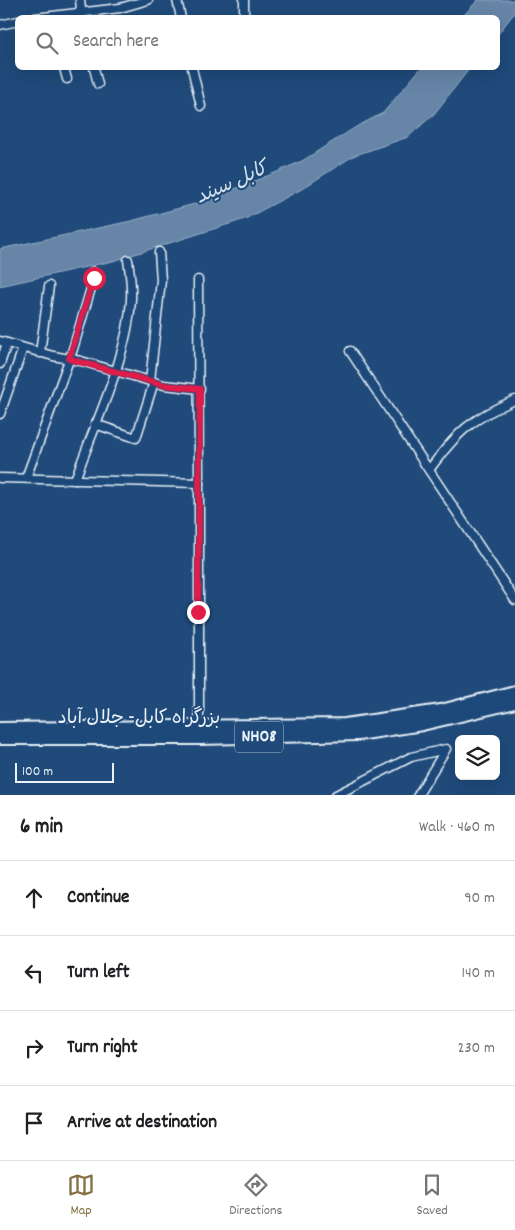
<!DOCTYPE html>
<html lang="en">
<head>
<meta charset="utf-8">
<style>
	:root { --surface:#fff; --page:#f2f2f2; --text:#202124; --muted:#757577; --line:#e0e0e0; --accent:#847042 }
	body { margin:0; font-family:Dekko,"Playpen Sans Arabic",sans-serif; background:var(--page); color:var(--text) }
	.controls { position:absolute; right:15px; bottom:15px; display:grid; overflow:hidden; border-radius:8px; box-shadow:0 5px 20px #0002 }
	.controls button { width:45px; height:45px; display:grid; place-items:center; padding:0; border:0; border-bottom:1px solid var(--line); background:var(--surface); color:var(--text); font:25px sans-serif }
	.scale { position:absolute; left:15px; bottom:12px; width:99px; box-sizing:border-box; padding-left:5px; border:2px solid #e8f1f8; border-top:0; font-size:14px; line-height:18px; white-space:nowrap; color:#e8f1f8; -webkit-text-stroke:4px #1f4a7a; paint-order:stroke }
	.stop { position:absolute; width:15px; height:15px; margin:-11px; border:4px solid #e11d48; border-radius:50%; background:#fff }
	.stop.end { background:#e11d48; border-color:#fff; box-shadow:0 1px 5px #0008 }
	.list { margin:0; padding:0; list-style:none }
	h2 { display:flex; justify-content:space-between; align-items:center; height:65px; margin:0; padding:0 20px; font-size:21px }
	h2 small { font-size:16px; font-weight:400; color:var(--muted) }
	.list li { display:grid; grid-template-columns:32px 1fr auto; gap:15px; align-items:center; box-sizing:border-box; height:75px; padding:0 20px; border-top:1px solid var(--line) }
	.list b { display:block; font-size:19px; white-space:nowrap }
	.list em { font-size:16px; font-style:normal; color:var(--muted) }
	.icon { flex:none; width:28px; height:28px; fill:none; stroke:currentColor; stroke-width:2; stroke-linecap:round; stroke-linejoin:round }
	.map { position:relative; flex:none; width:515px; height:795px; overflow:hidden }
	.search { position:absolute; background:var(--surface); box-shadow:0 5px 20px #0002; left:15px; right:15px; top:15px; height:55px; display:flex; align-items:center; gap:12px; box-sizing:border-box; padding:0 18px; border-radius:8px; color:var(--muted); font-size:19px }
	.sheet { height:365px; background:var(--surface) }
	nav { display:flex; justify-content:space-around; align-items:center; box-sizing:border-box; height:70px; border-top:1px solid var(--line); background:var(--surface); font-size:14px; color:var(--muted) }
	nav a { display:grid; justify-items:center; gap:2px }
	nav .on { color:var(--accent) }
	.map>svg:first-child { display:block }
</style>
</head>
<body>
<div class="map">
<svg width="515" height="795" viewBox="0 0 515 795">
	<rect width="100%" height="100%" fill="#1f4a7a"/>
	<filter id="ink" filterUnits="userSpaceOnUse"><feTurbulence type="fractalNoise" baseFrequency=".02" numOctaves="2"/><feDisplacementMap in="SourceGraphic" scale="10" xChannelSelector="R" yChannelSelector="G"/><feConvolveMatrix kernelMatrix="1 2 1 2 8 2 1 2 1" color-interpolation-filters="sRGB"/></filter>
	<g filter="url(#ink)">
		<g fill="#6685a7" stroke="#9ab0c7">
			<path d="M 478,0 L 515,0 L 515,12 L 498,34 L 498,18 L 462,17 Z"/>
			<path d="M 421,68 L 470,68 L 434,114 L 408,137 L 353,156 L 300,190 L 245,219 L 113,261 L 0,286 L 0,249 L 131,221 L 202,202 L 277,172 L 302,161 L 356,127 L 383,113 Z"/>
		</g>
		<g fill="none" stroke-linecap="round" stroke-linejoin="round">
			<g stroke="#e8f1f8" stroke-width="11">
				<g id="minor">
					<path d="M 80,0 L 82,18"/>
					<path d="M 177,0 L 181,18"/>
					<path d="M 244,0 L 244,18"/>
					<path d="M 35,18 L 120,8 L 148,0"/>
					<path d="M 0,25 L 18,21"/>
					<path d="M 64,68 L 67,79"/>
					<path d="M 94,68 L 98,84"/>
					<path d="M 192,68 L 201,106"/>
					<path d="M 0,341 L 53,356 L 81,361 L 164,385 L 200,389"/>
					<path d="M 350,351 L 515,600"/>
					<path d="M 40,353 L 49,286"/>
					<path d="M 0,364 L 7,343"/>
					<path d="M 150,381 L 161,280 L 159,252"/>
					<path d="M 0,414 L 23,348"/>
					<path d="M 95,424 L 136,438 L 154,382"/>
					<path d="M 429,470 C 457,432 472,418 515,400"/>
					<path d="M 0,478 L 199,483 L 198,280"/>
					<path d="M 26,478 L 73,349 L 94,278 L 93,272"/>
					<path d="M 75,480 C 94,425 128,357 131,299 C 132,286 130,273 128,260"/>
					<path d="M 199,483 L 199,727"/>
					<path d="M 336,795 L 411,757 L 446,749 L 418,795"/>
				</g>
			</g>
			<g stroke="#e8f1f8" stroke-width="16">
				<g id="trunk">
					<path d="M 0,729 L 345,725 L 441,711 L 515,692"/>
					<path d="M 0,738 L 200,738 L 358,734 L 422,724 L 515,702"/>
				</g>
			</g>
			<use href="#minor" stroke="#1f4a7a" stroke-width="8"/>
			<use href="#trunk" stroke="#1f4a7a" stroke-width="12"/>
		</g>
	</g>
	<g fill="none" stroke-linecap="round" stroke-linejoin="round" filter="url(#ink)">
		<path stroke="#e11d48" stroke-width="6" d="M 94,278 L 69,359 L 164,385 L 200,389 L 198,612"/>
	</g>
	<g text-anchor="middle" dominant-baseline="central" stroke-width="4" stroke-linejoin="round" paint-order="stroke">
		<rect fill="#1f4a7a" stroke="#acbfd2" stroke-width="1" x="235" y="721.5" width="48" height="31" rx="4"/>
		<g font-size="18" font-weight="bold" fill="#e8f1f8">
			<text x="259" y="737">NH08</text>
		</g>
		<g font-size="19" fill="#e8f1f8" stroke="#1f4a7a">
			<text x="139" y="719">بزرگراه کابل- جلال آباد</text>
		</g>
		<g font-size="20" font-style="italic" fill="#d4e1ec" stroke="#1f4a7a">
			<text transform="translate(232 184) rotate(-24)">کابل سيند</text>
		</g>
	</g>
</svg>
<div class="controls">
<button><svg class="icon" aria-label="layers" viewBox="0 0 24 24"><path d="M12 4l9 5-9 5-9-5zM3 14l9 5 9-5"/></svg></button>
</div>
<div class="scale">100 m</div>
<div class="stop" style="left:94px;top:278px"></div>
<div class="stop end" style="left:198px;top:612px"></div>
<div class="search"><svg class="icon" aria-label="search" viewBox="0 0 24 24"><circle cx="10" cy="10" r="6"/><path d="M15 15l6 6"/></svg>Search here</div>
</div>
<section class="sheet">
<h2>6 min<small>Walk · 460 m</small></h2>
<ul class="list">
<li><svg class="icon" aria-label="ahead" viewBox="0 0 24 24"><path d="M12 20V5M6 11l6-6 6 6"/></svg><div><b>Continue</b></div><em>90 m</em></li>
<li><svg class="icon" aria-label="left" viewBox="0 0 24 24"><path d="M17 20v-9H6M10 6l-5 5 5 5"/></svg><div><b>Turn left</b></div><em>140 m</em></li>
<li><svg class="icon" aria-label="right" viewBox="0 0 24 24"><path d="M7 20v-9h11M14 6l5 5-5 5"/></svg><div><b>Turn right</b></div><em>230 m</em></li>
<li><svg class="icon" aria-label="arrive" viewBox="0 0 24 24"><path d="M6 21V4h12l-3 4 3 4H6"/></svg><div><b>Arrive at destination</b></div></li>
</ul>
</section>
<nav>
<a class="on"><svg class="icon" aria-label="map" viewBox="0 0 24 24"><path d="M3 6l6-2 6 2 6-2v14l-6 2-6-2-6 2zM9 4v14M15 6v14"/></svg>Map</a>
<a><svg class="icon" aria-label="directions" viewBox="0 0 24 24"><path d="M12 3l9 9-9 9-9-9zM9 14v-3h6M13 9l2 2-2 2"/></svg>Directions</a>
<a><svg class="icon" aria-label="saved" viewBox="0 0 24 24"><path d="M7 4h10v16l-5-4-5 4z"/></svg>Saved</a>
</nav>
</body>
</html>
